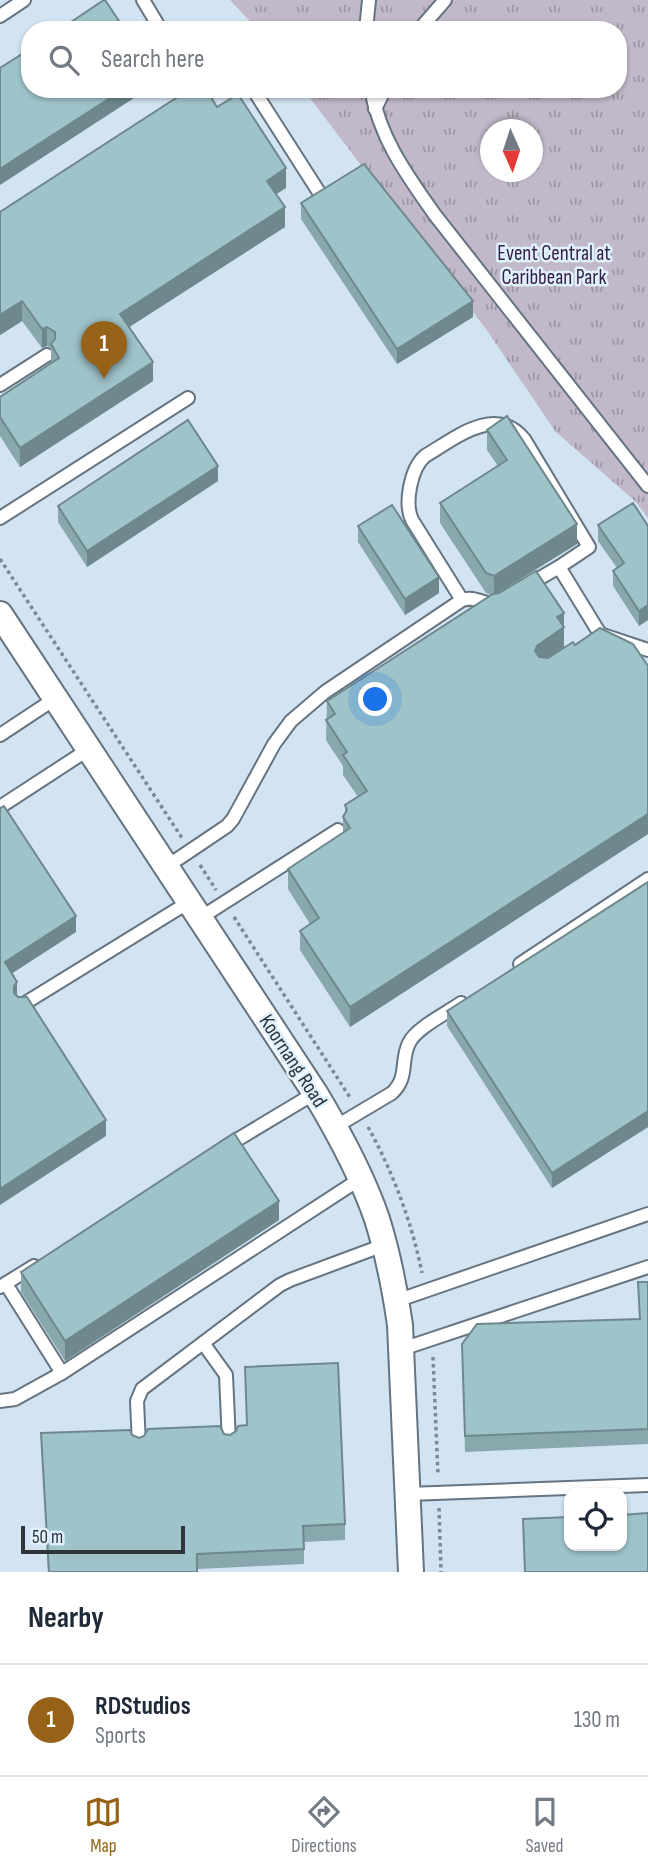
<!DOCTYPE html>
<html lang="en">
<head>
<meta charset="utf-8">
<style>
	:root { --surface:#fff; --page:#f6f6f7; --text:#1f2937; --muted:#747a83; --line:#e0e1e3; --accent:#966217 }
	body { margin:0; font-family:"Sofia Sans Condensed",sans-serif; background:var(--page); color:var(--text) }
	.controls { position:absolute; right:21px; bottom:21px; display:grid; overflow:hidden; border-radius:14px; box-shadow:0 2px 5px #0004 }
	.controls button { width:63px; height:63px; display:grid; place-items:center; padding:0; border:0; border-bottom:2px solid var(--line); background:var(--surface); color:var(--text); font:35px sans-serif }
	.compass { position:absolute; left:480px; top:119px; width:63px; height:63px; border-radius:50%; background:var(--surface); box-shadow:0 2px 5px #0004; rotate:177deg }
	.scale { position:absolute; left:21px; bottom:18px; width:164px; box-sizing:border-box; padding-left:7px; border:4px solid #2e3439; border-top:0; font-size:19px; line-height:24px; white-space:nowrap; color:#2e3439; -webkit-text-stroke:5px #dff1fe; paint-order:stroke }
	.you { position:absolute; left:376px; top:700px; width:24px; height:24px; margin:-18px; border:5px solid #fff; border-radius:50%; background:#1a73e8; box-shadow:0 0 0 10px #1a73e833 }
	.badge { display:grid; place-items:center; width:46px; height:46px; border-radius:50%; background:var(--accent); color:#fff; font-size:23px; font-weight:700 }
	.pin { position:absolute; translate:-50% -58px; filter:drop-shadow(0 2px 4px #0008) }
	.pin::after { content:''; position:absolute; top:37px; width:24px; height:21px; background:inherit; clip-path:polygon(0 0,100% 0,50% 100%) }
	.list { margin:0; padding:0; list-style:none }
	h2 { display:flex; justify-content:space-between; align-items:center; height:91px; margin:0; padding:0 28px; font-size:30px }
	h2 small { font-size:23px; font-weight:400; color:var(--muted) }
	.list li { display:grid; grid-template-columns:46px 1fr auto; gap:21px; align-items:center; box-sizing:border-box; height:112px; padding:0 28px; border-top:2px solid var(--line) }
	.list b { display:block; font-size:26px; white-space:nowrap }
	.list p { margin:0; font-size:23px; white-space:nowrap; color:var(--muted) }
	.list em { font-size:23px; font-style:normal; color:var(--muted) }
	.icon { flex:none; width:38px; height:38px; fill:none; stroke:currentColor; stroke-width:2; stroke-linecap:round; stroke-linejoin:round }
	.map { position:relative; flex:none; width:648px; height:1572px; overflow:hidden }
	.search { position:absolute; background:var(--surface); box-shadow:0 2px 5px #0004; left:21px; right:21px; top:21px; height:77px; display:flex; align-items:center; gap:18px; box-sizing:border-box; padding:0 24px; border-radius:28px; color:var(--muted); font-size:26px }
	.sheet { height:203px; background:var(--surface) }
	nav { display:flex; justify-content:space-around; align-items:center; box-sizing:border-box; height:98px; border-top:2px solid var(--line); background:var(--surface); font-size:19px; color:var(--muted) }
	nav a { display:grid; justify-items:center; gap:4px }
	nav .on { color:var(--accent) }
	.map>svg:first-child { display:block }
</style>
</head>
<body>
<div class="map">
<svg width="648" height="1572" viewBox="0 0 648 1572">
	<defs>
		<pattern id="park-tufts" width="24" height="20" patternUnits="userSpaceOnUse" patternTransform="scale(1.75)"><rect width="24" height="20" fill="#c1b8c9"/><path d="M3 7l-1-3M5 7V3M7 7l1-3M15 17l-1-3M17 17v-4M19 17l1-3" fill="none" stroke="#9d96a4"/></pattern>
	</defs>
	<rect width="100%" height="100%" fill="#d2e3f1"/>
	<path fill="url(#park-tufts)" fill-rule="evenodd" d="M 230,0 L 648,0 L 648,518 L 636,502 L 555,431 L 486,329 L 303,89 L 618,89 L 618,30 L 258,30 ZM 490,130 L 532,130 L 532,172 L 490,172 Z"/>
	<g fill="none" stroke-linecap="round" stroke-linejoin="round">
		<g stroke="#657480" stroke-width="16">
			<g id="service">
				<path d="M 143,0 L 161,30"/>
				<path d="M 0,16 L 24,0"/>
				<path d="M 366,30 L 369,0"/>
				<path d="M 419,30 L 445,0"/>
				<path d="M 253,89 L 322,197"/>
				<path d="M 371,89 C 380,139 407,175 435,215 L 648,486"/>
				<path d="M 375,109 L 385,89"/>
				<path d="M 0,385 L 47,355"/>
				<path d="M 0,518 L 188,398"/>
				<path d="M 528,585 L 559,567 L 600,634 L 648,650"/>
				<path d="M 462,600 L 412,520 C 404,503 411,468 425,456 C 454,439 495,404 524,439 L 589,547 L 559,567"/>
				<path d="M 0,735 L 56,698"/>
				<path d="M 0,807 L 89,749"/>
				<path d="M 166,867 L 227,826 L 233,819 L 274,744 L 291,721 L 325,692 L 462,600 C 475,595 485,606 498,604"/>
				<path d="M 200,918 L 338,830"/>
				<path d="M 520,964 L 648,879"/>
				<path d="M 22,1005 L 189,902"/>
				<path d="M 335,1127 L 392,1093 C 409,1077 400,1061 409,1043 C 416,1028 447,1013 461,1003"/>
				<path d="M 225,1147 L 315,1093"/>
				<path d="M 6,1284 L 62,1373 L 360,1179"/>
				<path d="M 0,1287 L 34,1266"/>
				<path d="M 396,1301 L 648,1214"/>
				<path d="M 203,1343 L 226,1375 L 229,1442"/>
				<path d="M 402,1349 L 648,1267"/>
				<path d="M 0,1401 L 15,1399 L 62,1373"/>
				<path d="M 139,1445 L 137,1401 L 142,1389 L 280,1285 L 290,1280 L 384,1245"/>
				<path d="M 408,1494 L 648,1485"/>
			</g>
		</g>
		<g stroke="#657480" stroke-width="28">
			<path id="minor" d="M 0,614 L 315,1093 C 339,1133 362,1175 377,1219 C 388,1254 395,1290 400,1325 L 411,1572"/>
		</g>
		<g stroke="#7d8992" stroke-width="3.5" stroke-dasharray="3.5 3.5" stroke-linecap="butt">
			<path d="M 0,559 L 182,838"/>
			<path d="M 200,865 L 216,890"/>
			<path d="M 234,917 L 351,1099"/>
			<path d="M 368,1127 C 393,1172 412,1223 422,1273"/>
			<path d="M 433,1357 L 438,1475"/>
			<path d="M 439,1508 L 441,1572"/>
		</g>
		<use href="#service" stroke="#fff" stroke-width="12"/>
		<use href="#minor" stroke="#fff" stroke-width="24"/>
	</g>
	<g fill="#88a8ad">
		<path d="M 217,107 L 286,188 L 276,194 L 285,227 L 129,327 L 153,381 L 20,467 L 0,436 L 0,397 L 51,363 L 51,349 L 47,346 L 42,348 L 22,321 L 0,335 L 0,212 Z"/>
		<path d="M 301,203 L 473,317 L 397,364 L 301,219 Z"/>
		<path d="M 487,430 L 577,544 L 498,593 L 564,613 L 564,647 L 548,658 L 575,645 L 648,666 L 648,834 L 350,1027 L 300,950 L 300,931 L 310,924 L 288,889 L 288,869 L 343,833 L 343,817 L 345,813 L 345,805 L 358,797 L 343,775 L 343,766 L 326,740 L 327,701 L 491,595 L 486,593 L 440,523 L 440,503 L 498,466 L 487,450 Z"/>
		<path d="M 218,481 L 87,567 L 58,522 L 58,506 Z"/>
		<path d="M 598,525 L 648,526 L 639,626 L 613,586 L 613,571 L 617,568 L 598,541 Z"/>
		<path d="M 358,526 L 439,593 L 405,615 L 358,542 Z"/>
		<path d="M 648,882 L 648,1127 L 552,1188 L 447,1026 L 447,1011 Z"/>
		<path d="M 279,1220 L 65,1361 L 21,1292 L 21,1272 Z"/>
		<path d="M 648,1282 L 648,1444 L 465,1452 L 462,1344 L 639,1319 Z"/>
		<path d="M 245,1367 L 345,1524 L 345,1540 L 304,1542 L 304,1564 L 197,1569 L 48,1572 L 41,1433 L 132,1435 L 139,1438 L 224,1434 L 230,1435 L 247,1425 Z"/>
	</g>
	<g fill="#6f888d">
		<path d="M 124,89 L 148,89 L 0,185 L 0,169 Z"/>
		<path d="M 286,168 L 286,188 L 267,200 L 267,181 Z"/>
		<path d="M 285,207 L 285,227 L 120,333 L 120,314 Z"/>
		<path d="M 22,301 L 22,321 L 0,335 L 0,315 Z"/>
		<path d="M 473,301 L 473,317 L 397,364 L 397,349 Z"/>
		<path d="M 47,327 L 47,346 L 42,348 L 42,329 Z"/>
		<path d="M 153,362 L 153,381 L 20,467 L 20,448 Z"/>
		<path d="M 218,466 L 218,481 L 87,567 L 87,551 Z"/>
		<path d="M 577,524 L 577,544 L 494,595 L 494,576 Z"/>
		<path d="M 439,577 L 439,593 L 405,615 L 405,599 Z"/>
		<path d="M 648,605 L 648,620 L 639,626 L 639,611 Z"/>
		<path d="M 564,613 L 564,647 L 537,665 L 535,651 L 537,646 L 557,617 Z"/>
		<path d="M 648,814 L 648,834 L 350,1027 L 350,1007 Z"/>
		<path d="M 76,916 L 76,932 L 5,978 L 5,962 Z"/>
		<path d="M 17,982 L 17,998 L 14,1001 L 14,986 Z"/>
		<path d="M 648,1111 L 648,1127 L 552,1188 L 552,1173 Z"/>
		<path d="M 106,1120 L 106,1136 L 0,1205 L 0,1189 Z"/>
		<path d="M 279,1201 L 279,1220 L 65,1361 L 65,1341 Z"/>
	</g>
	<g fill="#9ec3c9" stroke="#6f888d" stroke-width="2">
		<path d="M 104,0 L 105,0 L 125,30 L 59,30 Z"/>
		<path d="M 30,49 L 30,89 L 124,89 L 0,169 L 0,68 Z"/>
		<path d="M 190,89 L 206,89 L 217,107 L 238,94 L 286,168 L 267,181 L 285,207 L 120,314 L 153,362 L 20,448 L 0,417 L 0,397 L 59,358 L 51,344 L 55,339 L 55,332 L 47,327 L 42,329 L 22,301 L 0,315 L 0,212 Z"/>
		<path d="M 364,164 L 473,301 L 397,349 L 301,203 Z"/>
		<path d="M 507,416 L 577,524 L 494,576 L 486,573 L 440,503 L 507,460 L 487,430 Z"/>
		<path d="M 188,420 L 218,466 L 87,551 L 58,506 Z"/>
		<path d="M 633,503 L 648,526 L 648,605 L 639,611 L 613,571 L 624,563 L 598,525 Z"/>
		<path d="M 392,505 L 439,577 L 405,599 L 358,526 Z"/>
		<path d="M 536,571 L 564,613 L 557,617 L 564,627 L 537,646 L 535,651 L 539,657 L 548,658 L 573,642 L 575,645 L 600,628 L 633,644 L 648,666 L 648,814 L 350,1007 L 300,931 L 319,918 L 288,869 L 350,828 L 343,817 L 347,810 L 345,805 L 367,791 L 343,755 L 347,752 L 326,720 L 335,714 L 327,701 L 493,594 L 499,593 Z"/>
		<path d="M 4,806 L 76,916 L 5,962 L 17,982 L 14,986 L 14,993 L 18,997 L 27,997 L 106,1120 L 0,1189 L 0,808 Z"/>
		<path d="M 648,882 L 648,1111 L 552,1173 L 447,1011 Z"/>
		<path d="M 234,1133 L 279,1201 L 65,1341 L 21,1272 Z"/>
		<path d="M 638,1282 L 648,1282 L 648,1429 L 465,1436 L 462,1344 L 477,1324 L 640,1319 Z"/>
		<path d="M 338,1363 L 345,1524 L 303,1526 L 304,1549 L 197,1554 L 197,1572 L 49,1572 L 41,1433 L 130,1430 L 132,1435 L 139,1438 L 144,1436 L 148,1429 L 220,1426 L 224,1434 L 230,1435 L 236,1431 L 238,1426 L 247,1425 L 245,1367 Z"/>
		<path d="M 648,1513 L 648,1572 L 525,1572 L 523,1519 L 569,1517 L 569,1546 L 622,1546 L 622,1515 Z"/>
	</g>
	<g text-anchor="middle" dominant-baseline="central" stroke-width="5" stroke-linejoin="round" paint-order="stroke">
		<g font-size="21" fill="#341e43" stroke="#dff1fe">
			<text x="554" y="253">Event Central at<tspan x="554" dy="24">Caribbean Park</tspan></text>
		</g>
		<g font-size="21" fill="#2e3439" stroke="#dff1fe">
			<text transform="translate(293 1061) rotate(57)">Koornang Road</text>
		</g>
	</g>
</svg>
<div class="controls">
<button><svg class="icon" aria-label="locate" viewBox="0 0 24 24"><circle cx="12" cy="12" r="6"/><path d="M12 2v4M12 18v4M2 12h4M18 12h4"/></svg></button>
</div>
<svg class="compass" viewBox="-18 -18 36 36"><path d="M0-13l5 13h-10z" fill="#e53935"/><path d="M0 13l5-13h-10z" fill="#747a83"/></svg>
<div class="scale">50 m</div>
<div class="you"></div>
<div class="pin badge" style="left:104px;top:379px">1</div>
<div class="search"><svg class="icon" aria-label="search" viewBox="0 0 24 24"><circle cx="10" cy="10" r="6"/><path d="M15 15l6 6"/></svg>Search here</div>
</div>
<section class="sheet">
<h2>Nearby<small></small></h2>
<ul class="list">
<li><span class="badge">1</span><div><b>RDStudios</b><p>Sports</p></div><em>130 m</em></li>
</ul>
</section>
<nav>
<a class="on"><svg class="icon" aria-label="map" viewBox="0 0 24 24"><path d="M3 6l6-2 6 2 6-2v14l-6 2-6-2-6 2zM9 4v14M15 6v14"/></svg>Map</a>
<a><svg class="icon" aria-label="directions" viewBox="0 0 24 24"><path d="M12 3l9 9-9 9-9-9zM9 14v-3h6M13 9l2 2-2 2"/></svg>Directions</a>
<a><svg class="icon" aria-label="saved" viewBox="0 0 24 24"><path d="M7 4h10v16l-5-4-5 4z"/></svg>Saved</a>
</nav>
</body>
</html>
